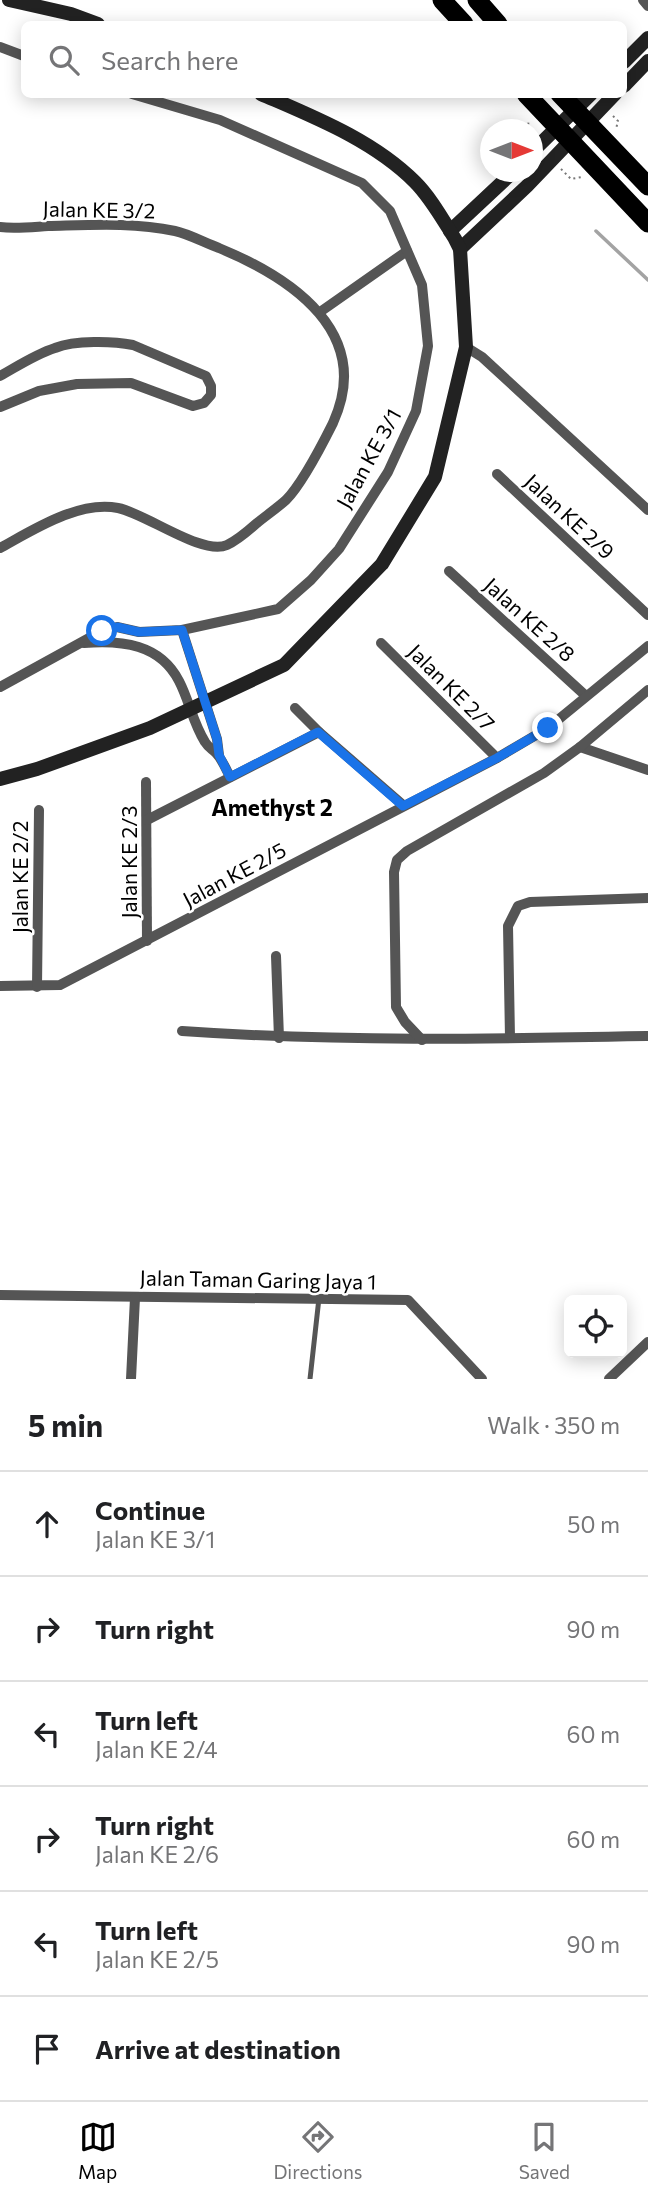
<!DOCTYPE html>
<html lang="en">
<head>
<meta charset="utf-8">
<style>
	:root { --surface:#fff; --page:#f6f6f6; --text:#202124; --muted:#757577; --line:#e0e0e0; --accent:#000 }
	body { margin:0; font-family:Commissioner,sans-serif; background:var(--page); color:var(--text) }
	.controls { position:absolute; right:21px; bottom:21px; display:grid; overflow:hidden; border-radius:10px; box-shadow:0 4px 18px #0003 }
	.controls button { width:63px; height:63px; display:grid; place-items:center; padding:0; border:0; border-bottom:2px solid var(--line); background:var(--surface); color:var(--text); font:35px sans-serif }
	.compass { position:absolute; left:480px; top:119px; width:63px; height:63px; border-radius:50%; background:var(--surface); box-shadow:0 4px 18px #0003; rotate:90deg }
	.stop { position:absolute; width:21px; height:21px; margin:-16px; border:5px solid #1a73e8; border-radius:50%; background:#fff }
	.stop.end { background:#1a73e8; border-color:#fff; box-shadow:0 2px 7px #0008 }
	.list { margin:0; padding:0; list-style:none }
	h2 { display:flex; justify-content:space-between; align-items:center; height:91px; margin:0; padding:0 28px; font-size:30px }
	h2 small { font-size:23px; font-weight:400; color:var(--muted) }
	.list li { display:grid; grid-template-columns:46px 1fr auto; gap:21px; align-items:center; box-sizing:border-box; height:105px; padding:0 28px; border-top:2px solid var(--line) }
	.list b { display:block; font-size:26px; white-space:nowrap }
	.list p { margin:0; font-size:23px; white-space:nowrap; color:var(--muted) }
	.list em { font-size:23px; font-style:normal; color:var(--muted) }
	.icon { flex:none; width:38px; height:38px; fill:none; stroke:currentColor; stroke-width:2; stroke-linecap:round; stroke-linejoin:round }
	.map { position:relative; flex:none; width:648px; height:1379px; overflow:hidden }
	.search { position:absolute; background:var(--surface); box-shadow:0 4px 18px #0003; left:21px; right:21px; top:21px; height:77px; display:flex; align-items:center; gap:18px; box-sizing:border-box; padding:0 24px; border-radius:10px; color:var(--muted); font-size:26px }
	.sheet { height:721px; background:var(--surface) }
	nav { display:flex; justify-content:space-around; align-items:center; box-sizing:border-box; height:98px; border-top:2px solid var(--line); background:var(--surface); font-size:19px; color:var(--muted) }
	nav a { display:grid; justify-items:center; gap:4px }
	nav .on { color:var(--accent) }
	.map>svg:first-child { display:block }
</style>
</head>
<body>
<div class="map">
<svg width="648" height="1379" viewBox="0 0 648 1379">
	<rect width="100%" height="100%" fill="#fff"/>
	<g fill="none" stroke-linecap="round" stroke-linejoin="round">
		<path stroke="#a3a3a3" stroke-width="3.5" d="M 596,231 L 648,280"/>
		<g stroke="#777" stroke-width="2" stroke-dasharray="2 3.5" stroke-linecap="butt">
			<path d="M 613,116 L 618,121 L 616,129"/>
			<path d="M 527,130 L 529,120"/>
			<path d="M 561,169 L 571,179 L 582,177"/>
		</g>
		<path stroke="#555" stroke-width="5" d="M 310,1379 L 319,1298"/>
		<g stroke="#555" stroke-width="10">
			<path d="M 643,0 L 648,6"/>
			<path d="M 0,47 L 24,56"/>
			<path d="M 0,227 C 15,229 32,227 48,226 C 90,225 133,222 175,231 C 189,234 205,243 219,248 C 292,278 374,333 333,423 C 323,443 301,485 286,500 C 277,508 267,515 257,523 C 248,531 238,540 227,545 C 202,556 145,513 118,508 C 79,500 33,530 0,548"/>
			<path d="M 320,312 L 407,251"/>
			<path d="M 466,347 L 482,357 L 648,510"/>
			<path d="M 0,376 C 18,366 36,354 55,348 C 75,340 113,341 133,345 L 206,376 L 211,386 L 211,395 L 204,403 L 193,406 L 131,383 L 77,384 L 39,391 L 0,407"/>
			<path d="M 497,474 L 648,615"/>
			<path d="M 449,571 L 586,696"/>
			<path d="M 182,630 L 217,739 L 219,755"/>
			<path d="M 84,643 C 122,640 160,644 179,681 C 189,700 193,723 205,742 C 208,747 212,749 216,753 C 222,759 226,769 230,777"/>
			<path d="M 381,643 L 497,758"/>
			<path d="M 0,687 L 102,631 L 117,627 L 139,632 L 182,630 L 278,609 L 311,580 L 339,549 L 388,472 L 416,411 L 428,346 L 422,285 L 390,211 L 362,183 L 220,120 L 132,94"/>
			<path d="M 295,708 L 319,732 L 403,805"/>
			<path d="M 580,747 L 648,770"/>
			<path d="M 146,782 L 147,941"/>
			<path d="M 147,820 L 319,732"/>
			<path d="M 276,956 L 279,1038"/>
			<path d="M 0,986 L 60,985 L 497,758 L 548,728 L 648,646"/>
			<path d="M 37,987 L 39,810"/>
			<path d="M 182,1031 C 338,1042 492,1039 648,1036"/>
			<path d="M 510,1038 L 508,926 L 518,906 L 530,902 L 648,898"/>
			<path d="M 422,1040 L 405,1022 L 396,1007 L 394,872 L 397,860 L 407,851 L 544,773 L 580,747 L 648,690"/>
			<path d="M 0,1295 L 408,1300 L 482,1379"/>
			<path d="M 131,1379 L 135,1298"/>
			<path d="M 609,1379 L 648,1342"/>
		</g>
		<g stroke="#222" stroke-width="14">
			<path d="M 9,0 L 71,14 L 98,24"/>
			<path d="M 624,62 L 648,38"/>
			<path d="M 624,86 L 648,61"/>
			<path d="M 532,152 L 591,94"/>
			<path d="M 450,231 L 513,172"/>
			<path d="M 460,249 L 527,186 L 615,94"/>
			<path d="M 0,779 L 37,769 L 150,728 L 284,665 L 382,564 L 435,477 L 466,347 L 460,249 L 455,239 C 443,220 431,198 415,182 C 373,140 314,117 261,94"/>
		</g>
		<g stroke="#000" stroke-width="19">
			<path d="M 442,0 L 464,24"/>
			<path d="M 477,0 L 498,24"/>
			<path d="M 526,94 L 648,223"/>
			<path d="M 560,94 L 648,186"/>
		</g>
	</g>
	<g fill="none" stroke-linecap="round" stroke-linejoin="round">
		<path stroke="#1a73e8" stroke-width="9" d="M 102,631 L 117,627 L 139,632 L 182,630 L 217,739 L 219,755 L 230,777 L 318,732 L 403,806 L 497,758 L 548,728"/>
	</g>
	<g text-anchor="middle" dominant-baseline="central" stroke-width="5" stroke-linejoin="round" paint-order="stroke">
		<g font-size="21" fill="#000" stroke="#fff">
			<text transform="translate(99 209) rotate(1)">Jalan KE 3/2</text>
			<text transform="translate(368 458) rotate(-61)">Jalan KE 3/1</text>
			<text transform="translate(570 516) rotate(43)">Jalan KE 2/9</text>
			<text transform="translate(530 619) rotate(42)">Jalan KE 2/8</text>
			<text transform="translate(452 687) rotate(45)">Jalan KE 2/7</text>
			<text transform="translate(128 862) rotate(-90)">Jalan KE 2/3</text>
			<text transform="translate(234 874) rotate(-28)">Jalan KE 2/5</text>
			<text transform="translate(19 877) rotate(-90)">Jalan KE 2/2</text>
			<text transform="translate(258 1279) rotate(1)">Jalan Taman Garing Jaya 1</text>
		</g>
		<g font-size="23" font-weight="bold" fill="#000" stroke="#fff">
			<text x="272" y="807">Amethyst 2</text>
		</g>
	</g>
</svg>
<div class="controls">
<button><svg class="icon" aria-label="locate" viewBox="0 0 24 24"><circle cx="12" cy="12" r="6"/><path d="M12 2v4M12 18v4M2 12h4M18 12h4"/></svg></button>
</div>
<svg class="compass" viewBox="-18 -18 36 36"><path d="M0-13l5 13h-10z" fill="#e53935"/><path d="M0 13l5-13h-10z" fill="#757577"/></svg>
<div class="stop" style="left:102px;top:631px"></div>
<div class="stop end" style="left:548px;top:728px"></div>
<div class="search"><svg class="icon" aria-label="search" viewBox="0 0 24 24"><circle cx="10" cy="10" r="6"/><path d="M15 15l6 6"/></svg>Search here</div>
</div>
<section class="sheet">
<h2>5 min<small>Walk · 350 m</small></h2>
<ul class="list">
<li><svg class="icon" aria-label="ahead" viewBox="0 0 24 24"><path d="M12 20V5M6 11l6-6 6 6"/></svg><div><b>Continue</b><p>Jalan KE 3/1</p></div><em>50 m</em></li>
<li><svg class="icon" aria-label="right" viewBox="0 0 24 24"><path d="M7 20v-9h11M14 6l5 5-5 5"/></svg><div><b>Turn right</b></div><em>90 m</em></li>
<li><svg class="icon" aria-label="left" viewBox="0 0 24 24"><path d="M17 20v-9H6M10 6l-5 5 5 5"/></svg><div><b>Turn left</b><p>Jalan KE 2/4</p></div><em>60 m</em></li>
<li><svg class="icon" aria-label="right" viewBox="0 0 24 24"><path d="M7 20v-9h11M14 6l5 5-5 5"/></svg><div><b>Turn right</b><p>Jalan KE 2/6</p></div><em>60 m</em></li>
<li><svg class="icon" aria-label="left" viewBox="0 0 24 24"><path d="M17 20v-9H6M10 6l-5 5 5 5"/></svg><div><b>Turn left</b><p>Jalan KE 2/5</p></div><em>90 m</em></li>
<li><svg class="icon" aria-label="arrive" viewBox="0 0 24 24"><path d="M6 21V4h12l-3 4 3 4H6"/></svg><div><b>Arrive at destination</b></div></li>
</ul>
</section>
<nav>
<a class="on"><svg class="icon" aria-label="map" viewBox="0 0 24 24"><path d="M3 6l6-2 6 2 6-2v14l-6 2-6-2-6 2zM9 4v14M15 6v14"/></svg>Map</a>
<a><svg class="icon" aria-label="directions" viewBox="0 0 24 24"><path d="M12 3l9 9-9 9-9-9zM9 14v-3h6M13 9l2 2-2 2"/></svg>Directions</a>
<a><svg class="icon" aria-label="saved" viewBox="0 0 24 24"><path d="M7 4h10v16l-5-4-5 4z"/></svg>Saved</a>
</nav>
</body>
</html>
